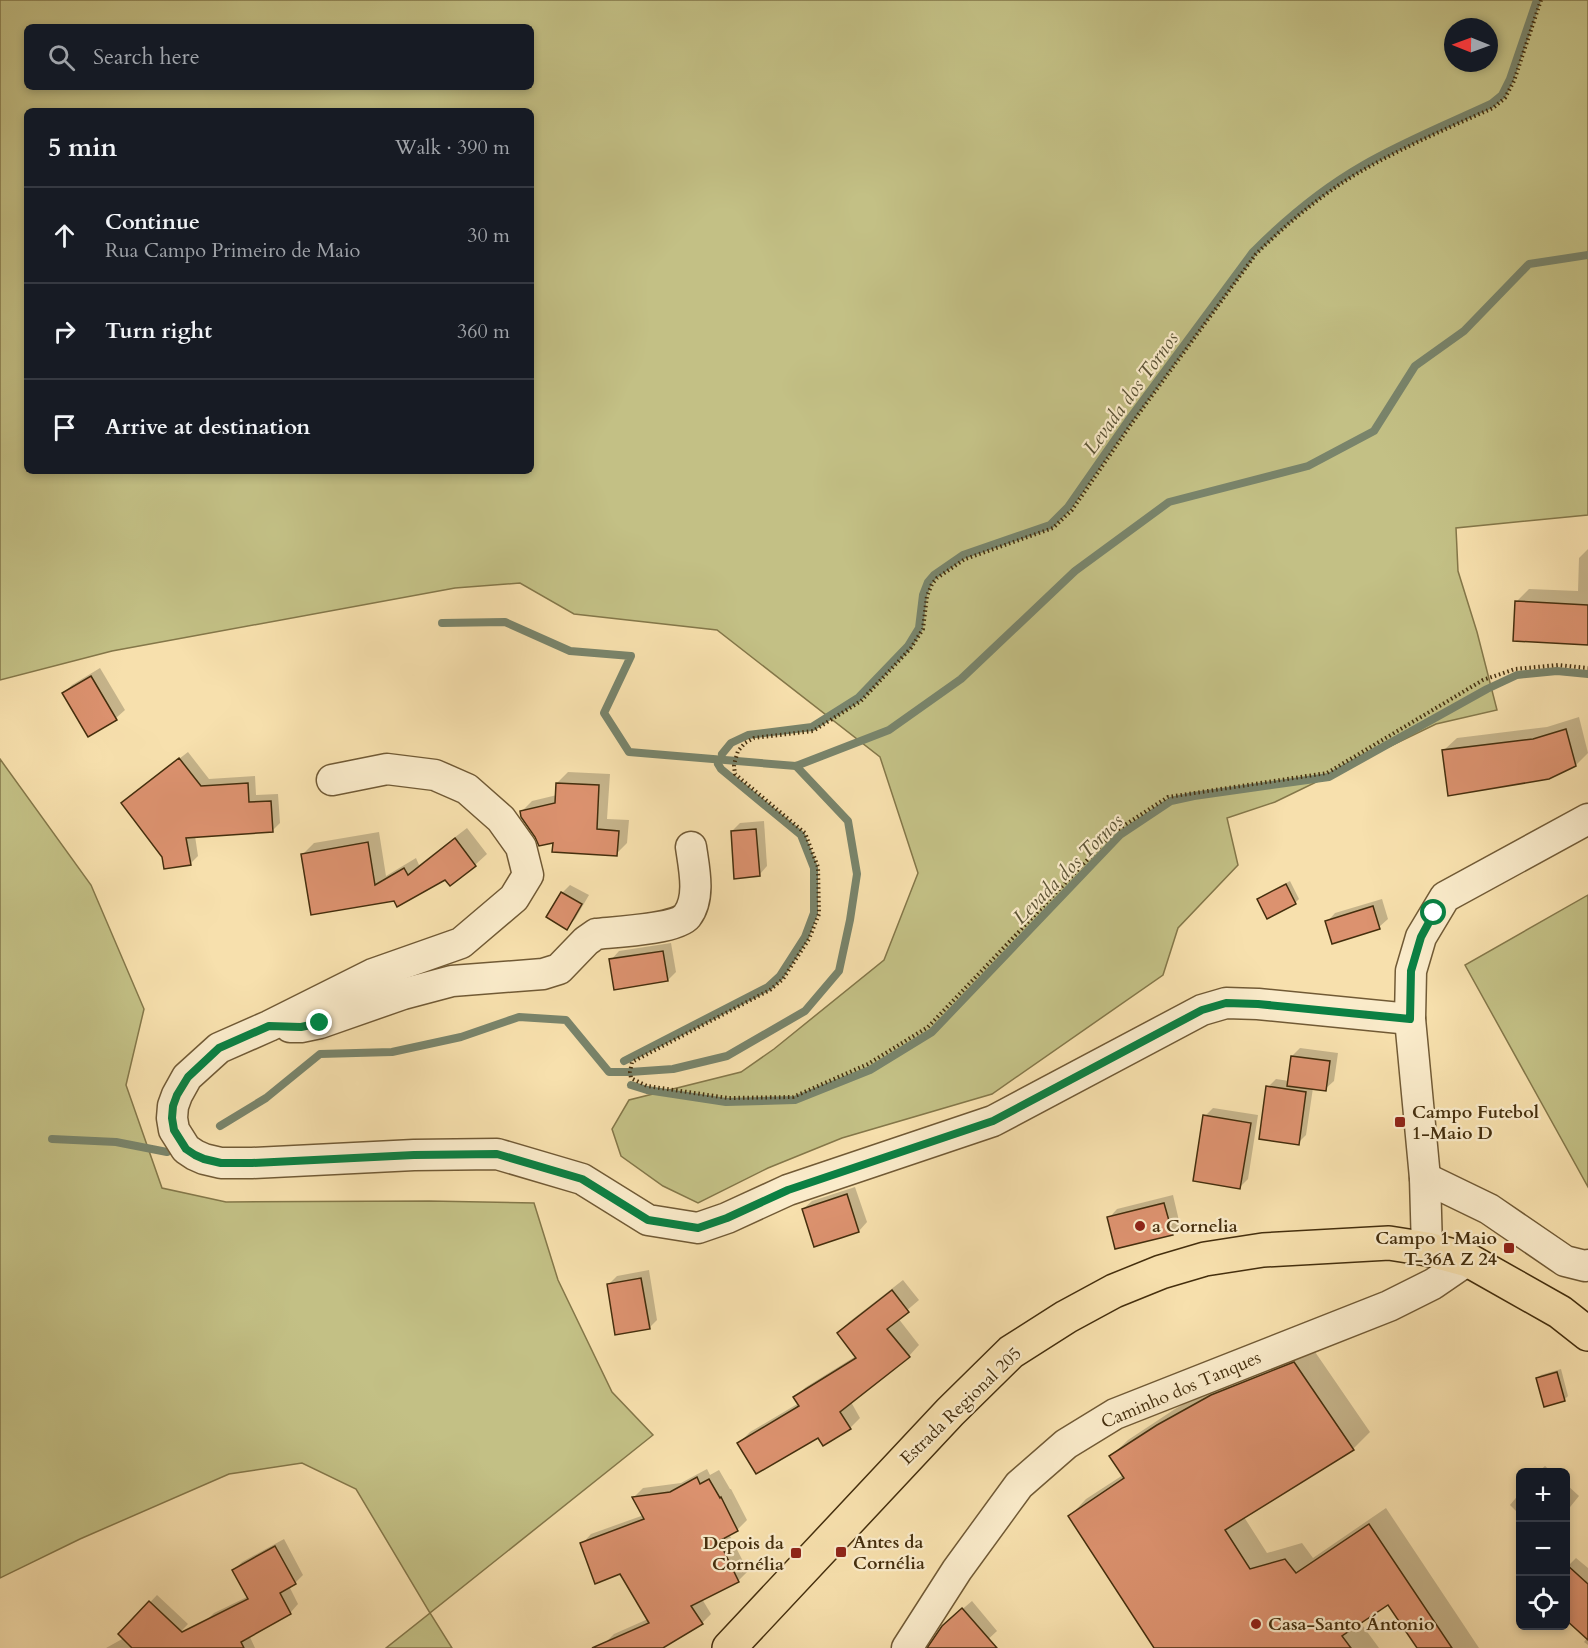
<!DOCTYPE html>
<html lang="en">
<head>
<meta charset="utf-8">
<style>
	:root { --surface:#171b24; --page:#20242c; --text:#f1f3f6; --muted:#9ea1a6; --line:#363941 }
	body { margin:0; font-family:Cardo,serif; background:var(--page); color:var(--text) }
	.controls { position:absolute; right:18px; bottom:18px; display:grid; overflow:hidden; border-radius:9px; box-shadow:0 3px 9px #0003 }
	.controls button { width:54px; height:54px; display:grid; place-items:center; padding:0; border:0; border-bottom:2px solid var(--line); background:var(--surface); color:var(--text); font:30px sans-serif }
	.compass { position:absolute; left:1444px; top:18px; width:54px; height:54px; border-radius:50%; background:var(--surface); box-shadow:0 3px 9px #0003; rotate:271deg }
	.stop { position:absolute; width:18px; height:18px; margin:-14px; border:4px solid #0b8043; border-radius:50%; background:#fff }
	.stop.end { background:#0b8043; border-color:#fff; box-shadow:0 2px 6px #0008 }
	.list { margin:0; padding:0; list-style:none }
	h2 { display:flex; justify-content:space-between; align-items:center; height:78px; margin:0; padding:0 24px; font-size:26px }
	h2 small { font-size:20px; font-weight:400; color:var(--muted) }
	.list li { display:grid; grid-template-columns:39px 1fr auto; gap:18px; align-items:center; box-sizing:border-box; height:96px; padding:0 24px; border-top:2px solid var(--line) }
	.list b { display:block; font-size:22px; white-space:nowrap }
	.list p { margin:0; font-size:20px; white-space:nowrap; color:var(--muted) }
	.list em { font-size:20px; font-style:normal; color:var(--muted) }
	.icon { flex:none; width:33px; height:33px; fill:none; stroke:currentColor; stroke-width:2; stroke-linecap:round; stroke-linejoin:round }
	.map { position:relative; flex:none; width:1588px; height:1648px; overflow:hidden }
	.search { position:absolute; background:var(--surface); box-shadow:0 3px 9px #0003; left:24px; top:24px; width:510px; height:66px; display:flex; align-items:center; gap:15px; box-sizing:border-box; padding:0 21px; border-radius:9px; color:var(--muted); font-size:22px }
	.panel { position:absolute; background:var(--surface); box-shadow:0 3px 9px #0003; left:24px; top:108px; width:510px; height:366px; border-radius:9px }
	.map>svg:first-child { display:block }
</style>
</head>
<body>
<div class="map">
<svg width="1588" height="1648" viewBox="0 0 1588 1648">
	<rect width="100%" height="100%" fill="#f7e0ad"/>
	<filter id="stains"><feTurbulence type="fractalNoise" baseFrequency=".00333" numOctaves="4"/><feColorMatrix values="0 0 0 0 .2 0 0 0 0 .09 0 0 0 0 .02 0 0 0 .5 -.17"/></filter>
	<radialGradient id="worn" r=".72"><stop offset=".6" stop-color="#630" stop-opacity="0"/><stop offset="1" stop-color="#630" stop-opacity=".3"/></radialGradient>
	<g fill="#c3c085" stroke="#847749" stroke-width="1.5" fill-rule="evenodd">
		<path d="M 0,0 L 1588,0 L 1588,515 L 1456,528 L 1458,571 L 1477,632 L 1497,710 L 1436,724 L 1275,802 L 1227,818 L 1238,865 L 1178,928 L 1163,975 L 992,1094 L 842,1138 L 768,1168 L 698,1203 L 663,1186 L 621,1156 L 612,1129 L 629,1100 L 741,1072 L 774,1049 L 884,960 L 918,873 L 880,757 L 717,630 L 574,614 L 520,583 L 455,588 L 112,651 L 0,680 ZM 27,27 L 531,27 L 531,87 L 27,87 ZM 1453,27 L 1489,27 L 1489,63 L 1453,63 ZM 27,111 L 531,111 L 531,471 L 27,471 Z"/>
		<path d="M 0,759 L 91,885 L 144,1009 L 126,1085 L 162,1188 L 226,1202 L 429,1201 L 534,1203 L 558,1280 L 612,1392 L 653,1435 L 430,1613 L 452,1648 L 386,1648 L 430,1613 L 356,1489 L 302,1463 L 229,1474 L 80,1539 L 0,1578 Z"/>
		<path d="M 1588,895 L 1588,1187 L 1465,965 Z"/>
	</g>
	<g fill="#0003">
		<path d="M 1588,549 L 1588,643 L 1516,602 L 1529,589 L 1578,591 L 1579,558 Z"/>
		<path d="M 100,668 L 125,710 L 116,718 L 88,735 L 63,694 L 72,685 Z"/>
		<path d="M 1579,717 L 1588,753 L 1576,765 L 1444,750 L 1457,738 L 1547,727 Z"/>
		<path d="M 188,752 L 209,779 L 255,776 L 256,795 L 278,794 L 280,823 L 272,831 L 195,836 L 198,856 L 190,864 L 163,856 L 131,796 Z"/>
		<path d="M 568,772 L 610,774 L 607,819 L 629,820 L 627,843 L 616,854 L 554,841 L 521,812 L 532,801 L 557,795 L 557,783 Z"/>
		<path d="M 764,821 L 767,866 L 759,875 L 732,831 L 740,823 Z"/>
		<path d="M 467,828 L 487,854 L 475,865 L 451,884 L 446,878 L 395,899 L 303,854 L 314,843 L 379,832 L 386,876 L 416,858 L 419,865 Z"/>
		<path d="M 1290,881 L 1299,899 L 1295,903 L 1259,899 L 1263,895 Z"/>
		<path d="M 570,885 L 589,895 L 575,919 L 566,928 L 562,893 Z"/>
		<path d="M 1382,899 L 1388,919 L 1379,927 L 1327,922 L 1335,913 Z"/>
		<path d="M 671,943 L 676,972 L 668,980 L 611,960 L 619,951 Z"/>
		<path d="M 1300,1048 L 1338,1053 L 1334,1081 L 1325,1089 L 1313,1088 L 1306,1135 L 1298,1143 L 1268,1087 L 1276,1079 L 1289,1081 L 1292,1056 Z"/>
		<path d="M 1213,1108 L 1258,1115 L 1248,1179 L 1240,1187 L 1205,1116 Z"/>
		<path d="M 855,1187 L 867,1222 L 859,1231 L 815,1245 L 803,1209 L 812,1201 Z"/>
		<path d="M 1173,1195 L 1180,1225 L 1172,1234 L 1109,1218 L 1117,1209 Z"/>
		<path d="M 649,1270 L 657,1320 L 649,1328 L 609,1284 L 617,1276 Z"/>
		<path d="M 903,1280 L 919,1300 L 898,1318 L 919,1345 L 909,1356 L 851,1402 L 860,1418 L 850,1428 L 819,1436 L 739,1443 L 750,1432 L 799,1403 L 795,1397 L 806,1387 L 856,1356 L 839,1333 L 849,1322 Z"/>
		<path d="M 1311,1346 L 1370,1432 L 1353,1449 L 1244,1517 L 1267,1553 L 1302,1543 L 1313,1558 L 1386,1508 L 1479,1648 L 1419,1648 L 1388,1603 L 1360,1622 L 1379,1648 L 1156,1648 L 1070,1516 L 1086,1499 L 1123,1475 L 1111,1456 L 1128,1440 L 1175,1409 L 1229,1379 Z"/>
		<path d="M 1561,1369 L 1568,1396 L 1564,1400 L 1537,1378 L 1541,1375 Z"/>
		<path d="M 1545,1466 L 1552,1472 L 1538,1472 Z"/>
		<path d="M 707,1469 L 710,1475 L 719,1470 L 730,1489 L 731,1489 L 747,1520 L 737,1530 L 729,1534 L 748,1571 L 739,1580 L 702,1599 L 711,1614 L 702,1623 L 660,1648 L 606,1648 L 604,1644 L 614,1634 L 648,1619 L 621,1572 L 582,1544 L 591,1534 L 644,1515 L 634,1497 L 643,1488 L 681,1483 Z"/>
		<path d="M 1566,1484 L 1579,1496 L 1566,1512 Z"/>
		<path d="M 1520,1493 L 1520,1515 L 1510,1505 Z"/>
		<path d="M 284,1539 L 303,1575 L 295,1583 L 289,1586 L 298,1604 L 291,1612 L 249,1635 L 255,1648 L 219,1648 L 206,1621 L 214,1613 L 249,1596 L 234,1570 L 242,1562 Z"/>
		<path d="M 1576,1558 L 1588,1568 L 1588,1645 L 1584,1642 L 1588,1637 L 1566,1618 L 1566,1568 Z"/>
		<path d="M 157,1595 L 188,1624 L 165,1648 L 106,1648 L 124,1638 L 120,1634 Z"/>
		<path d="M 972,1601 L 997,1631 L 983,1644 L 986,1648 L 933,1648 L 952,1618 Z"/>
	</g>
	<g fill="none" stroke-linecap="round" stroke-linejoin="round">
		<g stroke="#79846b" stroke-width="8">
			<path d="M 442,623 L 505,622 L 570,651 L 631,656 L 604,713 L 629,752 L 796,766 L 889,730 L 961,679 L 1075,571 L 1169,502 L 1308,466 L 1374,431 L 1415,366 L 1464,331 L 1529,264 L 1588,255"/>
			<path d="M 722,754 L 731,743 L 748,735 L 812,727 L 858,698 L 908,646 L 919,628 L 923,595 L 928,582 L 934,575 L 963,555 L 1050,525 L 1068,507 L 1128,421 L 1253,252 C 1286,219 1322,189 1362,166 C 1403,142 1448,124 1491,104 L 1502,95 L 1510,79 L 1537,0"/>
			<path d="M 624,1061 L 768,987 L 780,976 L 805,937 L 814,913 L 814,868 L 801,835 L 721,769 L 718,764"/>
			<path d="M 631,1085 L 647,1090 L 726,1102 L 795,1100 L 870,1070 L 932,1032 L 1120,835 L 1171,801 L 1194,796 L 1329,777 L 1487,689 L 1517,675 L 1557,671 L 1588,674"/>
			<path d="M 220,1126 L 266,1098 L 320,1054 L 392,1052 L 461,1037 L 519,1017 L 566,1020 L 609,1072 L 630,1072 L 673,1069 L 727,1056 L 805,1011 L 839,971 L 850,920 L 857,874 L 848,821 L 796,766"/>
			<path d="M 52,1139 L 116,1142 L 167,1152"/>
		</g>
	</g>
	<g fill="#dc926f" stroke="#442e0d" stroke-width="1.5">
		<path d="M 1515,601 L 1588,605 L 1588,645 L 1513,641 Z"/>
		<path d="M 91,676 L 117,720 L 88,737 L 62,693 Z"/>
		<path d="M 1566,729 L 1576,766 L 1549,779 L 1448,796 L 1442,750 L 1533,739 Z"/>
		<path d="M 179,758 L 201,786 L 248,783 L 249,802 L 271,801 L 273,832 L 186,838 L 191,865 L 164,869 L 162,857 L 121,803 Z"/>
		<path d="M 556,783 L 599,785 L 597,829 L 619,831 L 617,856 L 552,852 L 553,843 L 539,846 L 535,837 L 521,817 L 520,811 L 555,803 Z"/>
		<path d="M 756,829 L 760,876 L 734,879 L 731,831 Z"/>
		<path d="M 455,838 L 476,866 L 450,886 L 445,880 L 397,907 L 394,901 L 311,915 L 301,854 L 368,842 L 375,885 L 404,868 L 408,875 Z"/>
		<path d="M 1286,884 L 1296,904 L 1267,919 L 1257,899 Z"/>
		<path d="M 561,892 L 582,904 L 567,930 L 546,917 Z"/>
		<path d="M 1373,906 L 1380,929 L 1332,944 L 1325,921 Z"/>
		<path d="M 663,951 L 668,981 L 614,990 L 609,959 Z"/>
		<path d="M 1291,1056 L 1330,1061 L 1326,1091 L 1287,1086 Z"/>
		<path d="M 1266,1086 L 1306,1092 L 1299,1145 L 1259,1139 Z"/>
		<path d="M 1203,1115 L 1251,1123 L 1240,1189 L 1193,1181 Z"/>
		<path d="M 847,1194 L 859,1232 L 814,1247 L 802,1209 Z"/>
		<path d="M 1164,1203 L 1173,1235 L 1115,1249 L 1107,1217 Z"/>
		<path d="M 641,1278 L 650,1329 L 615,1335 L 607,1284 Z"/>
		<path d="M 892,1290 L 909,1312 L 887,1329 L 910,1357 L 840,1412 L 851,1429 L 823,1446 L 818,1438 L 756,1474 L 737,1443 L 799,1406 L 793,1397 L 856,1358 L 837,1333 Z"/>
		<path d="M 1294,1362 L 1354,1450 L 1225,1530 L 1250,1569 L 1285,1559 L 1296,1573 L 1369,1524 L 1452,1648 L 1417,1648 L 1388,1605 L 1342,1636 L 1351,1648 L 1154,1648 L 1068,1516 L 1124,1478 L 1109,1456 L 1157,1425 L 1211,1395 Z"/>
		<path d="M 1557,1372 L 1565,1401 L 1544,1407 L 1536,1378 Z"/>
		<path d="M 697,1477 L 700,1484 L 709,1479 L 720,1498 L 721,1497 L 738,1531 L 719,1541 L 739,1582 L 691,1606 L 703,1624 L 663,1648 L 592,1648 L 649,1623 L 620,1574 L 595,1584 L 580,1543 L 644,1519 L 632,1497 L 670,1492 Z"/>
		<path d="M 275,1546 L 296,1584 L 280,1593 L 291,1614 L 241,1642 L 244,1648 L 132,1648 L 118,1634 L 149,1601 L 182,1632 L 248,1599 L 232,1570 Z"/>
		<path d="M 1566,1564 L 1588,1584 L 1588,1640 L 1566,1620 Z"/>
		<path d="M 962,1608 L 997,1648 L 927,1648 L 942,1626 Z"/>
	</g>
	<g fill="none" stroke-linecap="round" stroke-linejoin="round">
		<g stroke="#715a35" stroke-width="33">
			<g id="minor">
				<path d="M 332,780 L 387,769 L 435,775 L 467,789 L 501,819 L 521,847 L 528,875 L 514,898 L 461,943 L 373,974 L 269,1026 L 219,1048 L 187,1077 L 177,1095 L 173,1106 L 172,1118 L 174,1130 L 186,1149 L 195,1155 L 204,1159 L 221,1163 L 252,1163 L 414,1155 L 497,1154 L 582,1179 L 648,1220 L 698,1228 L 727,1218 L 788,1190 L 993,1121 L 1202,1010 L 1226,1003 L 1258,1004 L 1410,1019"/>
				<path d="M 290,1027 L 301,1027 L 320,1023 L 403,994 L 452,981 L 543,974 L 559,969 L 586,941 L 596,934 C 614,932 677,929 687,916 C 701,898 694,868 691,847"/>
				<path d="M 1425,1178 L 1489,1209 L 1565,1261 L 1585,1266 L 1588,1265"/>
				<path d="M 1427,1249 L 1425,1178 L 1410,1019 L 1411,971 L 1421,937 L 1445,897 L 1588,819"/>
				<path d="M 907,1648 L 957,1570 L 1019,1485 L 1066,1444 L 1115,1414 L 1389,1306 L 1433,1284 L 1468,1260"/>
			</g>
		</g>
		<g stroke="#442e0d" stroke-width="36">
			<path id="major" d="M 729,1648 L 950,1412 L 1011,1352 L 1066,1317 L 1114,1291 L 1161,1272 L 1205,1259 L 1263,1250 L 1389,1243 L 1427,1249 L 1468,1260 L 1560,1312 L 1588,1334"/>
		</g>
		<path stroke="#442e0d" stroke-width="4" stroke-dasharray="1.5 3" stroke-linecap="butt" d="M 1541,0 L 1514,81 L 1505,98 L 1493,108 C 1450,127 1406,146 1365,169 C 1324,192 1289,222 1256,254 L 1132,423 L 1072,510 L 1053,528 L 965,559 L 937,578 L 932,584 L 927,596 L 923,629 L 911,648 L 861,701 L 813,731 L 754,738 L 745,743 L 738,751 L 735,761 L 734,766 L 735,774 L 805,833 L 818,867 L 819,914 L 809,939 L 783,979 L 770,990 L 632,1062 L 630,1072 L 631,1078 L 647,1086 L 728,1098 L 793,1097 L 868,1064 L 928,1027 L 1114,832 L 1168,797 L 1327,773 L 1483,680 L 1515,669 L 1558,665 L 1588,668"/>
		<use href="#minor" stroke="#faebca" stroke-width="30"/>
		<use href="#major" stroke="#f7e0ad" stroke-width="33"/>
	</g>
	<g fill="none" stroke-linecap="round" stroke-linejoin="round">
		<path stroke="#0b8043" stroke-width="8" d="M 320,1023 L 301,1027 L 269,1026 L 219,1048 L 188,1077 L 177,1095 L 173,1106 L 172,1118 L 174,1130 L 186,1149 L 195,1155 L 204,1159 L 221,1163 L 252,1163 L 414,1155 L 497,1154 L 582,1179 L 648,1220 L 698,1228 L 727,1218 L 788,1190 L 993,1121 L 1202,1010 L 1226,1003 L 1258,1004 L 1410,1019 L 1411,971 L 1421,937 L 1434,913"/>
	</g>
	<g fill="#8f2418" stroke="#faebca" stroke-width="2">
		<rect x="1394" y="1116" width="12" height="12" rx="3"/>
		<circle cx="1140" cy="1226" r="6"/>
		<rect x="1503" y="1242" width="12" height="12" rx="3"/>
		<rect x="835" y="1546" width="12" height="12" rx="3"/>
		<rect x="790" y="1547" width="12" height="12" rx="3"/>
		<circle cx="1256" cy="1624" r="6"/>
	</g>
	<g text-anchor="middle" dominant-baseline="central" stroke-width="4.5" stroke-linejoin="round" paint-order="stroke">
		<g font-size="18" font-weight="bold" fill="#442e0d" stroke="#faebca" text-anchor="start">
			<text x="1412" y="1112">Campo Futebol<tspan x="1412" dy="21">1-Maio D</tspan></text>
			<text x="1152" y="1226">a Cornelia</text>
			<text x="1497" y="1238" text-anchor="end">Campo 1 Maio<tspan x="1497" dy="21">T-36A Z 24</tspan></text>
			<text x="853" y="1542">Antes da<tspan x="853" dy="21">Cornélia</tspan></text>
			<text x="784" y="1543" text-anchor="end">Depois da<tspan x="784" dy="21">Cornélia</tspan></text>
			<text x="1268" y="1624">Casa-Santo Ántonio</text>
		</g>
		<g font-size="18" fill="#442e0d" stroke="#faebca">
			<text transform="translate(1181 1390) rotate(-23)">Caminho dos Tanques</text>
			<text transform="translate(961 1406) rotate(-44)">Estrada Regional 205</text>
		</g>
		<g font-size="20" font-style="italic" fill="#5a5234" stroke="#faebca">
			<text transform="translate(1131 393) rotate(-54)">Levada dos Tornos</text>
			<text transform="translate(1068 869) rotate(-45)">Levada dos Tornos</text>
		</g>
	</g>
	<rect width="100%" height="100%" filter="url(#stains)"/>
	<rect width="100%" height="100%" fill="url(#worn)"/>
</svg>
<div class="controls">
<button>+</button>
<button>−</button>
<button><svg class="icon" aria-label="locate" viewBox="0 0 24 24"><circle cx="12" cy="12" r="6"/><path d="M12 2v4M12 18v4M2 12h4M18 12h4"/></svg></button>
</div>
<svg class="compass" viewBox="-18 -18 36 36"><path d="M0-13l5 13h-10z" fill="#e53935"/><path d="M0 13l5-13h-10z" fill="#9ea1a6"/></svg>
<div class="stop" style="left:1434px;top:913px"></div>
<div class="stop end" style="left:320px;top:1023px"></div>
<div class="search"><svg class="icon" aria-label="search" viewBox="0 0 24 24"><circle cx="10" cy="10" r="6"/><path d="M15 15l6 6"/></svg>Search here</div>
<section class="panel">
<h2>5 min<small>Walk · 390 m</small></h2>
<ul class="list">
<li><svg class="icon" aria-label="ahead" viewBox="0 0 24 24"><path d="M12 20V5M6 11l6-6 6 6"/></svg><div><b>Continue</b><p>Rua Campo Primeiro de Maio</p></div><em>30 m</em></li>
<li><svg class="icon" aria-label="right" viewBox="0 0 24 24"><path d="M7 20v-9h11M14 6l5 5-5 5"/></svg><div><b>Turn right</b></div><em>360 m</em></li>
<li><svg class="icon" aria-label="arrive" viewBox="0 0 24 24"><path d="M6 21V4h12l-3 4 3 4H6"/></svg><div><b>Arrive at destination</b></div></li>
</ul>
</section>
</div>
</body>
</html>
